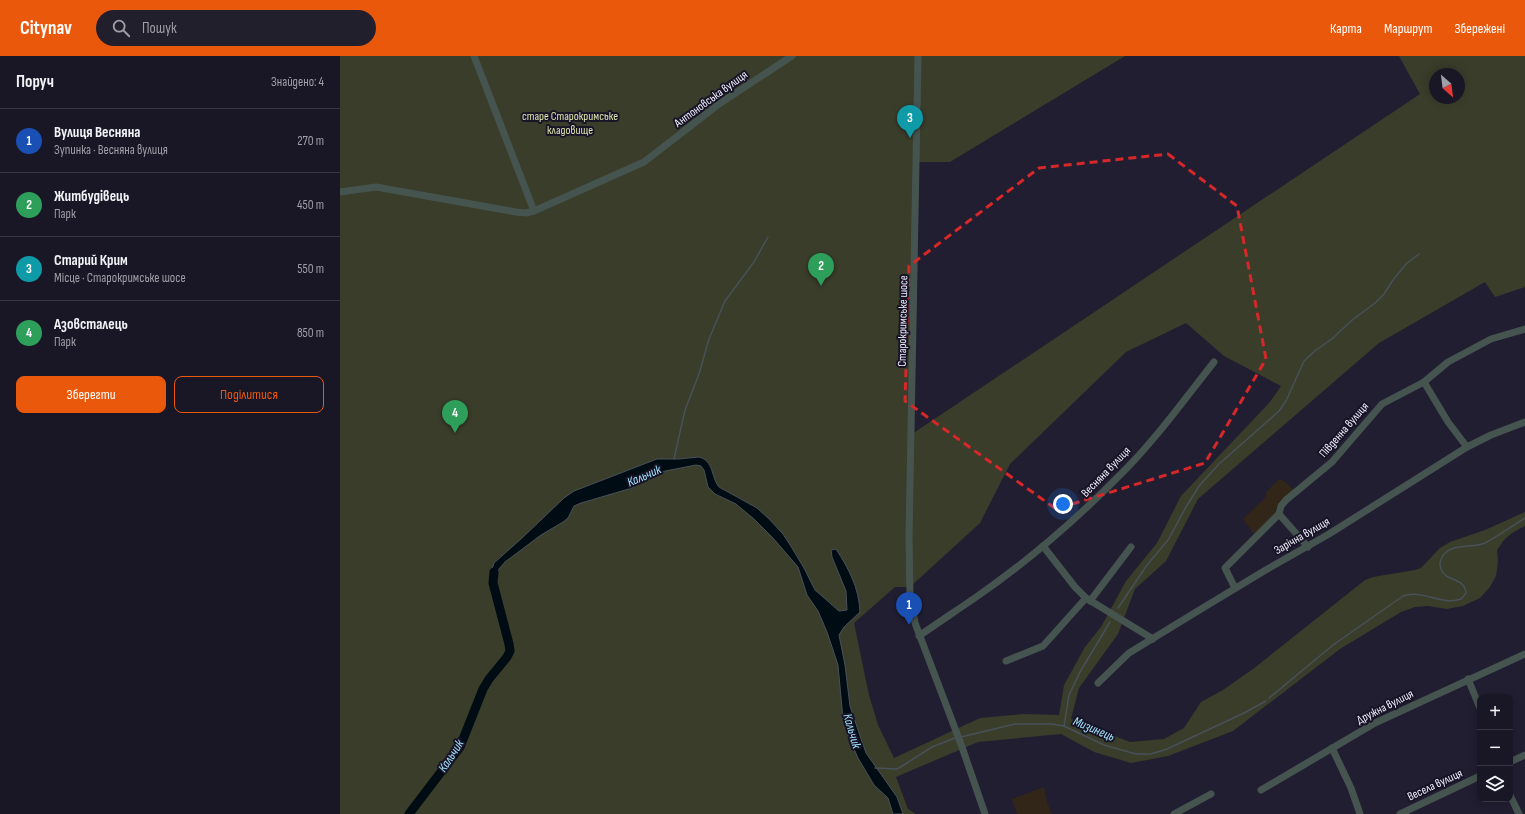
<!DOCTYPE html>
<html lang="uk">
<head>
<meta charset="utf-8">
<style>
	:root { --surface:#191625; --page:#221f2d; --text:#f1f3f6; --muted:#9f9fa7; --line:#373542; --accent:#ea580c }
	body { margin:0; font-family:"Sofia Sans Condensed",sans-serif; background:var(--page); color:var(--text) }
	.controls { position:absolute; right:12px; bottom:12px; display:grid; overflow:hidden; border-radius:8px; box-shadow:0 2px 10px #0003 }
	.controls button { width:36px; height:36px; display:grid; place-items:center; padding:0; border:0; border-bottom:1px solid var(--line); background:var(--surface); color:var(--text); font:20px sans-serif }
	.compass { position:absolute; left:1089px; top:12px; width:36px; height:36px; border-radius:50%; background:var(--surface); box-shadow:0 2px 10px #0003; rotate:152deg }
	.you { position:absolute; left:723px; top:448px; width:14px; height:14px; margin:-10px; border:3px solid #fff; border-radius:50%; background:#1a73e8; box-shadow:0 0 0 6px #1a73e833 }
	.badge { display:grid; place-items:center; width:26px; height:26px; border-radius:50%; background:var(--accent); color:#fff; font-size:13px; font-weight:700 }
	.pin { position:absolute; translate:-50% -33px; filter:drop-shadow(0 1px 2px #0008) }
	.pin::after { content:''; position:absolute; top:21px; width:14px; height:12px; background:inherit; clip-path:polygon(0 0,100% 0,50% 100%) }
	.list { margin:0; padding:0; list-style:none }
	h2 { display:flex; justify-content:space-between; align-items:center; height:52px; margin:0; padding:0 16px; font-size:17px }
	h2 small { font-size:13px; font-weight:400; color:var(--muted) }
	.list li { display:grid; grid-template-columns:26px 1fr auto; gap:12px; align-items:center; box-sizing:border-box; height:64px; padding:0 16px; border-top:1px solid var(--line) }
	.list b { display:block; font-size:15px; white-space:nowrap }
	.list p { margin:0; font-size:13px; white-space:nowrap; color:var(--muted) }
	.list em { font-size:13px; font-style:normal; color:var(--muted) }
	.actions { display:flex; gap:8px; padding:12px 16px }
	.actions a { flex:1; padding:9px 0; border:1px solid var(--accent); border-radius:8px; text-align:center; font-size:14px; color:var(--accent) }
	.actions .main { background:var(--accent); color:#fff }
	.icon { flex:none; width:22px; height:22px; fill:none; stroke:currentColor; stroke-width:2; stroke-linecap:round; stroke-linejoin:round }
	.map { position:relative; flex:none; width:1185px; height:758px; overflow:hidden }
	header { display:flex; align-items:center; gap:24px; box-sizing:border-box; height:56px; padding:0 20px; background:var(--accent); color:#fff }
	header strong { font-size:19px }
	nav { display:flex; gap:22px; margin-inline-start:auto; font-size:14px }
	.search { width:280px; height:36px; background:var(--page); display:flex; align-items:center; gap:10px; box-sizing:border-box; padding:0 14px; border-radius:22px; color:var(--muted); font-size:15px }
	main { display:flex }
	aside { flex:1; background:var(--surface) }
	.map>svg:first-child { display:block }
</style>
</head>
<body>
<header>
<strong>Citynav</strong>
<div class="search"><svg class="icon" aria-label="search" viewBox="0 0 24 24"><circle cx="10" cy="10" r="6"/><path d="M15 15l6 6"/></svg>Пошук</div>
<nav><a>Карта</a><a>Маршрут</a><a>Збережені</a></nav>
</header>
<main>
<aside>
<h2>Поруч<small>Знайдено: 4</small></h2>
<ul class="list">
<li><span class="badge" style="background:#1a4fb4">1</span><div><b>Вулиця Весняна</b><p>Зупинка · Весняна вулиця</p></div><em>270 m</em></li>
<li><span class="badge" style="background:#2e9e5b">2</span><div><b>Житбудівець</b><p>Парк</p></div><em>450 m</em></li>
<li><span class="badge" style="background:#0f9aa8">3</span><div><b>Старий Крим</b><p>Місце · Старокримське шосе</p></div><em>550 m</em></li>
<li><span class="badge" style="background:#2e9e5b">4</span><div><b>Азовсталець</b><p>Парк</p></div><em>850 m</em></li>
</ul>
<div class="actions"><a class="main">Зберегти</a><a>Поділитися</a></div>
</aside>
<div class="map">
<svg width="1185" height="758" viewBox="0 0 1185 758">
	<rect width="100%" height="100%" fill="#211e31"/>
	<g fill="#312617">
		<path d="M 938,424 L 942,424 L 945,426 L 954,434 L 938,449 L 935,459 L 914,478 L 903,463 L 925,442 L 927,435 Z"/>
		<path d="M 704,731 L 707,746 L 712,758 L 677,758 L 672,743 Z"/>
	</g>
	<path fill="#3a3d2a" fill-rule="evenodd" d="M 0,0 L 785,0 L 610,106 L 576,106 L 572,378 L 1080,38 L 1059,0 L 1185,0 L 1185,231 L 1155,241 L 1145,226 L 1039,287 L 858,443 L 826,505 L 795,533 L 778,578 L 739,632 L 731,663 L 790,686 L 824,683 L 844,672 L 861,646 L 883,634 L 913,613 L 1025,524 L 1033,521 L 1075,514 L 1081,512 L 1100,492 L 1110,486 L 1145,474 L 1185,456 L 1185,470 L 1172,477 L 1164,484 L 1157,494 L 1158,506 L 1156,520 L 1150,531 L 1140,542 L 1123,550 L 1107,553 L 1088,550 L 1075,551 L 1061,556 L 1000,593 L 893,675 L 828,700 L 791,707 L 754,696 L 721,678 L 638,686 L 556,721 L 568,753 L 576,758 L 0,758 ZM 1095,18 L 1119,18 L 1119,42 L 1095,42 ZM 846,267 L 884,300 L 941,330 L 930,346 L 841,440 L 817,487 L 786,525 L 761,571 L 745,591 L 724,629 L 719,659 L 683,658 L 640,662 L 554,702 L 538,669 L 529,639 L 514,567 L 555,531 L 570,531 L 640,467 L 670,408 L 786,296 Z"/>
	<path fill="#000c14" stroke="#485059" d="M 359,401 C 374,405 371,421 379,431 L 417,452 L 429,463 L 443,478 L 452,492 L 464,512 L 475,534 L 499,555 L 507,554 L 506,535 L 492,501 L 491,494 L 496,493 C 509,513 519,532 520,556 L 504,571 L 499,579 L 505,609 L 510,650 L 520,680 L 526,697 L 557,741 L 563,758 L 553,758 L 548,742 L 534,729 L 518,702 L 507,677 L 503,663 L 498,609 L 487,576 L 478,555 L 467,539 L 458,511 L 433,482 L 414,463 L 396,448 L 375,438 L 368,431 L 364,414 L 361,410 L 356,409 L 315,417 L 292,432 L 241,447 L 234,450 L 228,462 L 223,466 L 201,479 L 165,506 L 159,513 L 153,527 L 152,513 L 154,507 L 182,482 L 224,442 L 234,435 L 317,403 L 339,403 Z"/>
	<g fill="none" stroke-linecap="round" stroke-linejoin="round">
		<g stroke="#485059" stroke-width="1.5">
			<path d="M 334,403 L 345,354 L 359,318 L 369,283 L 385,245 L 414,206 L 428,181"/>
			<path d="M 778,552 L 807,509 L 828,484 L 846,451 L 859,430 L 879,408 L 939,355 L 946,345 L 964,305 L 976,294 L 993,282 L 1011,265 L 1035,247 L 1044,238 L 1053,224 L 1066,208 L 1079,198"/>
			<path d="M 929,642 L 993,589 L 1063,540 C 1082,533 1102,550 1121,543 L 1126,537 C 1125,521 1105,526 1101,513 C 1099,509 1100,505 1102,501 C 1111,486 1132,493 1145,487 C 1159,480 1172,470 1185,462"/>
			<path d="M 724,670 L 729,639 L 740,616 L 770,566"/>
			<path d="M 621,681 L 675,668 L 712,668 L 724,670 L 764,689 L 796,698 L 811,698 L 827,693 L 904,657 L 926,645"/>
			<path d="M 535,712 L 556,713 L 559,712 L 592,691 L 615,682"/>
		</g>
		<path stroke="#000c14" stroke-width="9" d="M 69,758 L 120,691 L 143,633 L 149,623 L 167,601 L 170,595 L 169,588 L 153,527 L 154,516"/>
		<g stroke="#465450" stroke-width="7">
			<path d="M 134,0 L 194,155"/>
			<path d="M 578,0 L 569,481 L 570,540 L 575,567 L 622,691 L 645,758"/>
			<path d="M 0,136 L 36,131 L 176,156 L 186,157 L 194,155 L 304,106 L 379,48 L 452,0"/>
			<path d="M 1084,326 L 1108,366 L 1127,391"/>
			<path d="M 939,458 L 968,491"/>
			<path d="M 703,490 L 735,531 L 746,542 L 813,583"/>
			<path d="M 895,532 L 885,512 L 939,458 L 941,450 L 946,444 L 992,406 L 1042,348 L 1084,326 L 1108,306 L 1151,283 L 1185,273"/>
			<path d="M 750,545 L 791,491"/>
			<path d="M 579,580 C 599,566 619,553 639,539 C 691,503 741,459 786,413 C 818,380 845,343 874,306"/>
			<path d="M 666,605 L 703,590 L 746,542"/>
			<path d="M 1128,623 L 1140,652"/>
			<path d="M 758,627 L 789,597 L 866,550 L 924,515 L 989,478 L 1127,391 L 1151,379 L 1185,366"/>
			<path d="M 992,692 L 1011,732 L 1020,758"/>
			<path d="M 1170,706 L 1185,699"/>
			<path d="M 921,734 L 1035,667 L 1185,598"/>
			<path d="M 1170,739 L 1179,758"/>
			<path d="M 834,758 L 871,738"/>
			<path d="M 1060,758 L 1140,720"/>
		</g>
	</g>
	<path fill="none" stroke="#d62828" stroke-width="3" stroke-dasharray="8 5" stroke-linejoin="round" d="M 828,98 L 897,150 L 926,303 L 865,407 L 716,453 L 565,345 L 569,210 L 699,112 Z"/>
	<g text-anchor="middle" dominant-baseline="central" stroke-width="4" stroke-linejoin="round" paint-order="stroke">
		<g font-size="12" fill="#efeefb" stroke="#181427">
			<text transform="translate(371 43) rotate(-36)">Антоновська вулиця</text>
			<text transform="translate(563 265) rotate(-89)">Старокримське шосе</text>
			<text transform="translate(1004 374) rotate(-49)">Південна вулиця</text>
			<text transform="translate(766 416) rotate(-46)">Весняна вулиця</text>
			<text transform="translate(962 480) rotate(-30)">Зарічна вулиця</text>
			<text transform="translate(1045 651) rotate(-27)">Дружна вулиця</text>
			<text transform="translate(1095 729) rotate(-25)">Весела вулиця</text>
		</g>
		<g font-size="12" fill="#dde4ac" stroke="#181427">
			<text x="230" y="60">старе Старокримське<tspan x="230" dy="14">кладовище</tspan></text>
		</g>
		<g font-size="13" font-style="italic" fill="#a3e4fd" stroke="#181427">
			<text transform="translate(304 420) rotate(-24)">Кальчик</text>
			<text transform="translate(754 673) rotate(23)">Мизинець</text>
			<text transform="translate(512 675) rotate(74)">Кальчик</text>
			<text transform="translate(111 700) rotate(-57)">Кальчик</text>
		</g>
	</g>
</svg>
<div class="controls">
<button>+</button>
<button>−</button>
<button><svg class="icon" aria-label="layers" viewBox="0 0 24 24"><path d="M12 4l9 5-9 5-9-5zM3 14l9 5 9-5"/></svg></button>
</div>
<svg class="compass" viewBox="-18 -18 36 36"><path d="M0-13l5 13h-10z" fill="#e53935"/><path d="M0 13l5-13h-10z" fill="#9f9fa7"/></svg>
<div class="you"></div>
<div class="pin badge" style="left:569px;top:569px;background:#1a4fb4">1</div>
<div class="pin badge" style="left:481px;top:230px;background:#2e9e5b">2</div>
<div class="pin badge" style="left:570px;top:82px;background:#0f9aa8">3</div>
<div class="pin badge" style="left:115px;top:377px;background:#2e9e5b">4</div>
</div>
</main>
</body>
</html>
